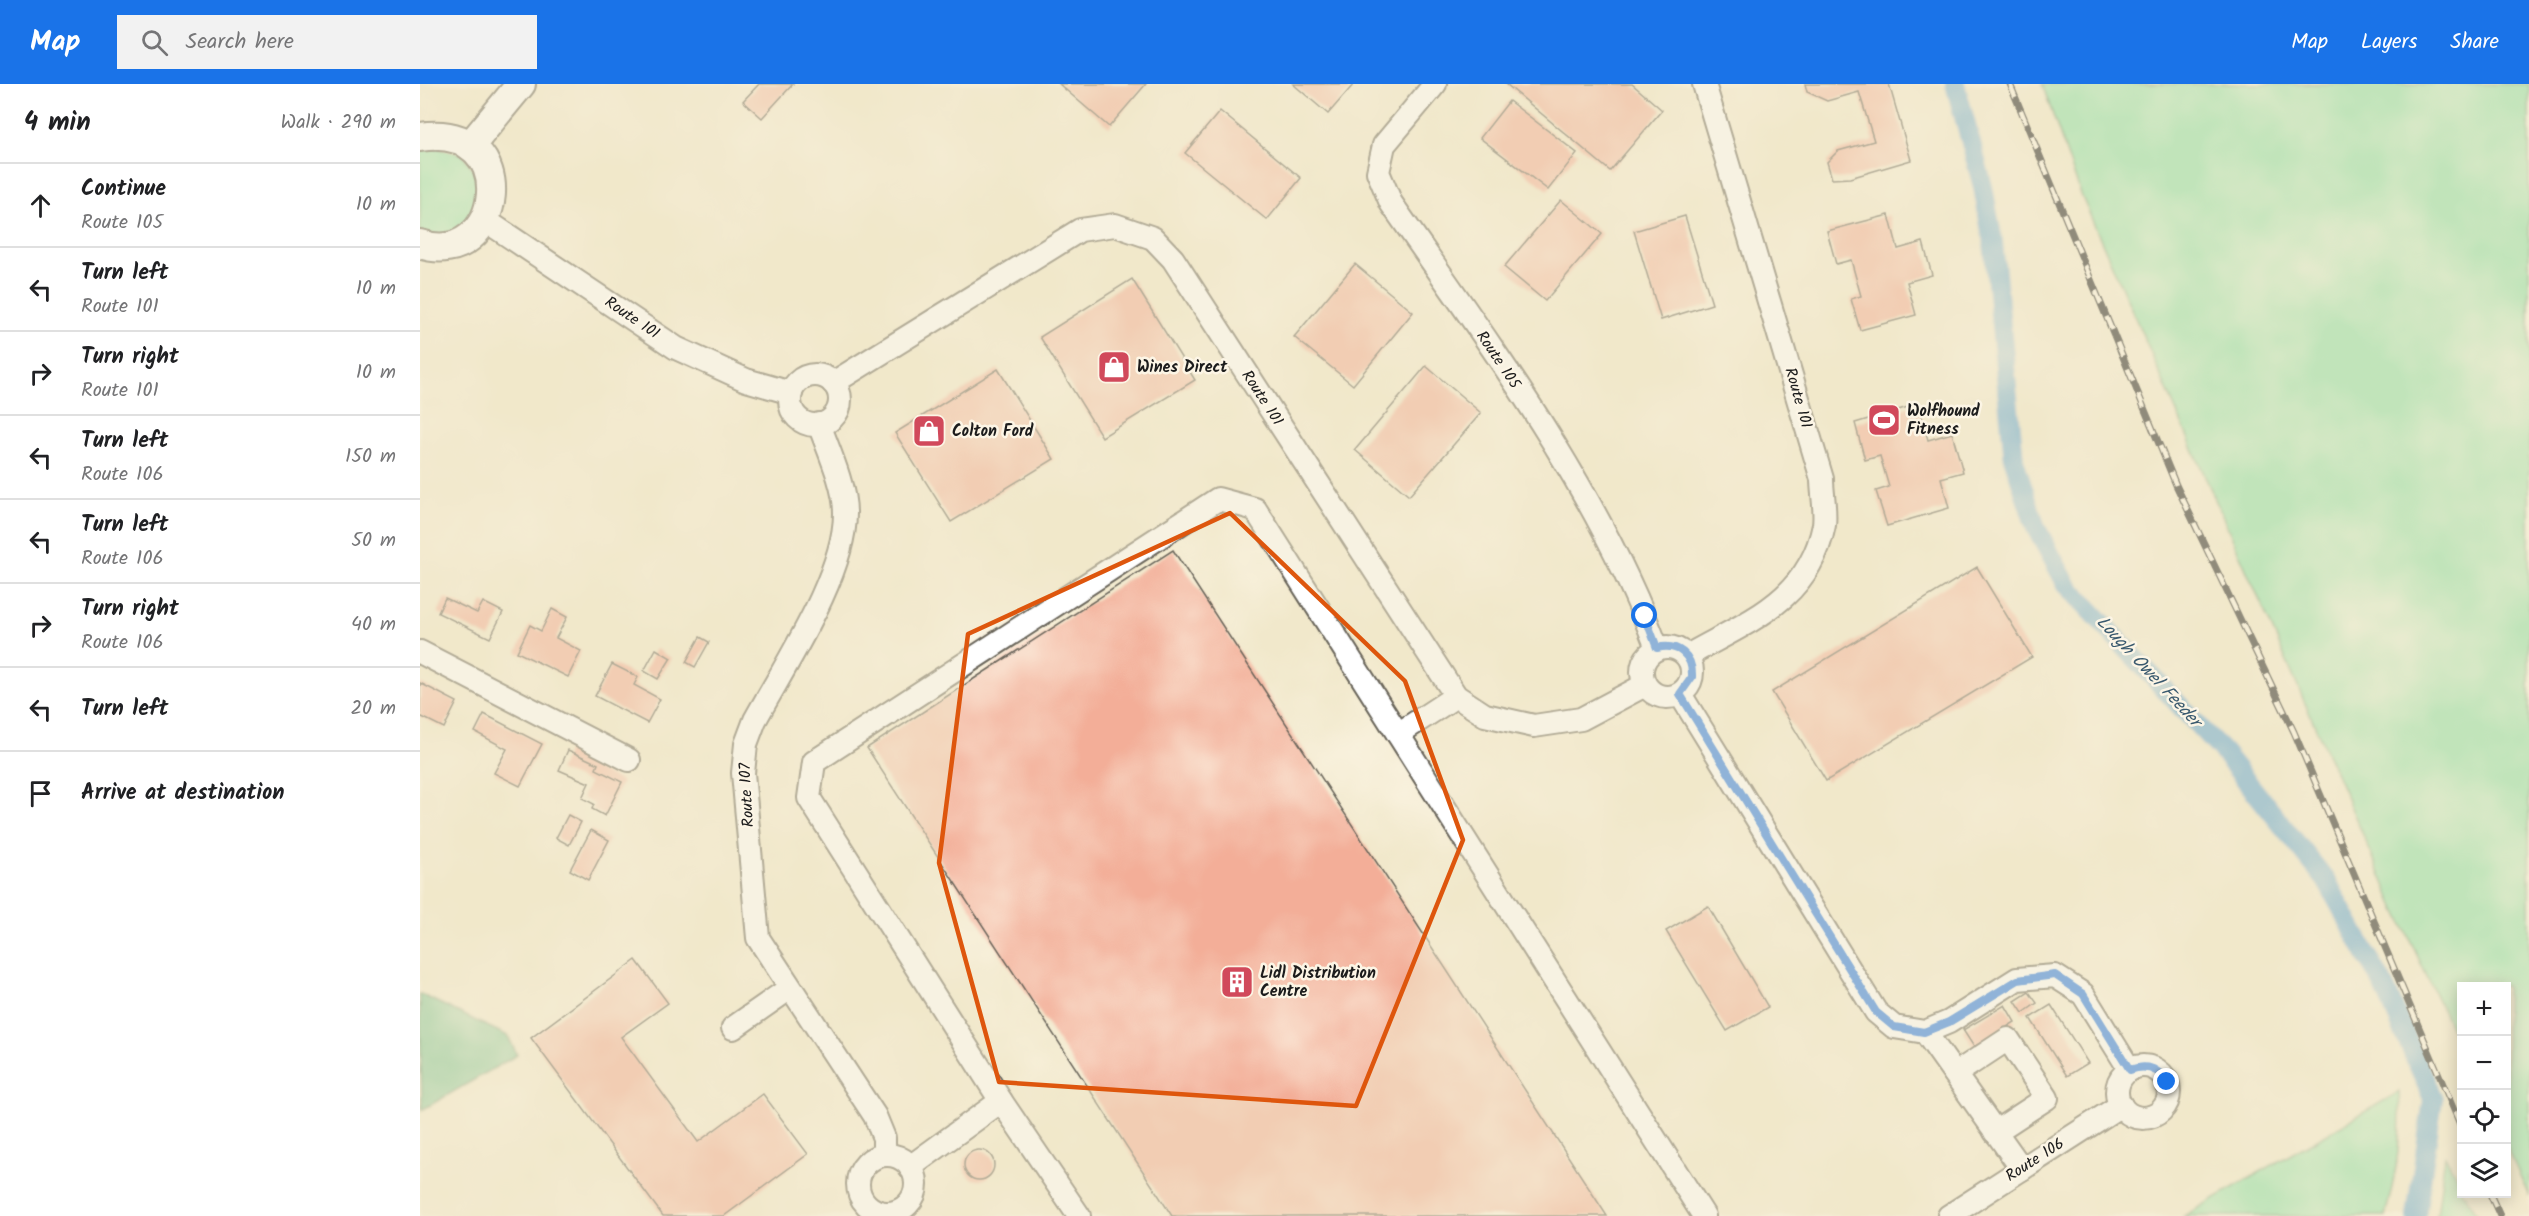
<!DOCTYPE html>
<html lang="en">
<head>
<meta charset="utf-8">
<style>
	:root { --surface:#fff; --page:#f2f2f2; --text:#202124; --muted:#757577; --line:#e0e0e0; --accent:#1a73e8 }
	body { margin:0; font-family:Kalam,sans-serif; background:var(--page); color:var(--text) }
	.controls { position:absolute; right:18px; bottom:18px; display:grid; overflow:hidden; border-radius:0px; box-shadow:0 3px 15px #0003 }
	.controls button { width:54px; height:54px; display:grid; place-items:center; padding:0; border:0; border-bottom:2px solid var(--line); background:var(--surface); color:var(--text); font:30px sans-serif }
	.stop { position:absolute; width:18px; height:18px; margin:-14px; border:4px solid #1a73e8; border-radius:50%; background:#fff }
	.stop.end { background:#1a73e8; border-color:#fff; box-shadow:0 2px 6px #0008 }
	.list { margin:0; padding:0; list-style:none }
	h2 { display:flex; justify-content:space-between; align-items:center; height:78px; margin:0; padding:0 24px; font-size:26px }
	h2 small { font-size:20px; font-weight:400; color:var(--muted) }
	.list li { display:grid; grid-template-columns:39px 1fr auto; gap:18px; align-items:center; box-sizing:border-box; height:84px; padding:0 24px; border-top:2px solid var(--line) }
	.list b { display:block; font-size:22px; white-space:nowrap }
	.list p { margin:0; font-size:20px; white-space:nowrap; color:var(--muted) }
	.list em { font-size:20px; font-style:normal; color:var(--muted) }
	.icon { flex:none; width:33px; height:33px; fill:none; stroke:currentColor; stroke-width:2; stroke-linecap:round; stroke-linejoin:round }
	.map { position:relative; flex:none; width:2109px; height:1132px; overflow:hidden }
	header { display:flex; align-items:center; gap:36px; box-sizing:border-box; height:84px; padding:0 30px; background:var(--accent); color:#fff }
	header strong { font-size:28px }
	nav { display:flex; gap:33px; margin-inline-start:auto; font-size:21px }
	.search { width:420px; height:54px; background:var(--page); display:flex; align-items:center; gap:15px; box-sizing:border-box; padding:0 21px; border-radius:0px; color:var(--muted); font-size:22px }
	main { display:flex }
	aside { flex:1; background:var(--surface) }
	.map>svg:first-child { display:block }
</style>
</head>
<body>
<header>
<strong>Map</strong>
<div class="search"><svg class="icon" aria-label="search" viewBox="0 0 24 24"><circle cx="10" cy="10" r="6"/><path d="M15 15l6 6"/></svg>Search here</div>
<nav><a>Map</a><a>Layers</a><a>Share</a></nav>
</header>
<main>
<aside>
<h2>4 min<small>Walk · 290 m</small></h2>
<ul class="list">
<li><svg class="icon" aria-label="ahead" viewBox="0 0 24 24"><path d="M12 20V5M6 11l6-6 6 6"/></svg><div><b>Continue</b><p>Route 105</p></div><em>10 m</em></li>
<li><svg class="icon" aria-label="left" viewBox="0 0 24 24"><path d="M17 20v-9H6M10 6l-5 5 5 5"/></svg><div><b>Turn left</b><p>Route 101</p></div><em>10 m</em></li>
<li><svg class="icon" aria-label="right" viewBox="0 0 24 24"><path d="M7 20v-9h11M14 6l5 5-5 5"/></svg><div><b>Turn right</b><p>Route 101</p></div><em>10 m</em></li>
<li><svg class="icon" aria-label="left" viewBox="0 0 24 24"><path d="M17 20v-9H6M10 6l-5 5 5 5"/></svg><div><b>Turn left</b><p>Route 106</p></div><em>150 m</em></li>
<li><svg class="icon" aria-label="left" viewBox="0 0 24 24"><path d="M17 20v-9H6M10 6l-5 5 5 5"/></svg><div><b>Turn left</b><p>Route 106</p></div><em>50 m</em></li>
<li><svg class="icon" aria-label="right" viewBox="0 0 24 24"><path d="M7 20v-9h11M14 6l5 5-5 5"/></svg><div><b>Turn right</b><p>Route 106</p></div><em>40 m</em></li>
<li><svg class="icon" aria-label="left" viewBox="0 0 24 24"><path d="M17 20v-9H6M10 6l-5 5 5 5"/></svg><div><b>Turn left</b></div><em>20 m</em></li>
<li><svg class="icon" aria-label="arrive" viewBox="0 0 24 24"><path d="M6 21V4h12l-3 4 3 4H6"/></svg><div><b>Arrive at destination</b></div></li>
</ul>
</aside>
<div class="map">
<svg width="2109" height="1132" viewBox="0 0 2109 1132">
	<rect width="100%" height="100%" fill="#fcf5e5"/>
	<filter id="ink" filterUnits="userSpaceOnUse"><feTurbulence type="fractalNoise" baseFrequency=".0167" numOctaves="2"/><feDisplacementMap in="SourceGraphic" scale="12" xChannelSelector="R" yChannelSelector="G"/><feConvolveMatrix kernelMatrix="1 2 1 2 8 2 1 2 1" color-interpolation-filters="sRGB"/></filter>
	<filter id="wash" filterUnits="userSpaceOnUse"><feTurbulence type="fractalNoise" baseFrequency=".008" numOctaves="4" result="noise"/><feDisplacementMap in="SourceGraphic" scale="24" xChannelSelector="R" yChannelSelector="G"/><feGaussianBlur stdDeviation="1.35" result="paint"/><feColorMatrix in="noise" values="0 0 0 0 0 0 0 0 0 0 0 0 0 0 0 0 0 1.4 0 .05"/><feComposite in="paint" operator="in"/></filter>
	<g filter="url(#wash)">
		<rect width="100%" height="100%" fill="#f1e8cb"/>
		<g fill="#88e1a7" stroke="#527e62" stroke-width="1.5">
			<path d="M 1622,0 L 2109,0 L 2109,1112 L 2087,1063 L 2086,902 L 2042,902 L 2041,966 L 1973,819 L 1662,113 Z"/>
			<path d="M 14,63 L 42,70 L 60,94 L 52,135 L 28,151 L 0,150 L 0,66 Z"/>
			<path d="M 1979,1008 C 1982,1053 1977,1088 1965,1132 L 1764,1132 Z"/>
			<path d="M 2025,1071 L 2041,1102 L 2042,1110 L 2045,1110 L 2057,1132 L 2017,1132 Z"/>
		</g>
		<path fill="#6ebf8c" stroke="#456e54" stroke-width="1.5" d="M 0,910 L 88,952 L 97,971 L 2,1026 Z"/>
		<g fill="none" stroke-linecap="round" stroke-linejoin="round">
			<path stroke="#5ca3d2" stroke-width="20" d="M 1535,0 L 1563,103 L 1573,158 L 1594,376 L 1616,444 L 1647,501 L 1804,669 L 1906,796 L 1965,904 L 2013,1015 L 1996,1132"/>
		</g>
		<g id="blocks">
			<g fill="#f3ae98">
				<path d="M 339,0 L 373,0 L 342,34 L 323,17 Z"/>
				<path d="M 639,0 L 726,0 L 689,43 Z"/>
				<path d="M 873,0 L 934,0 L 908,30 Z"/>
				<path d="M 1086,0 L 1212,0 L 1242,26 L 1190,87 Z"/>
				<path d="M 1385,0 L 1469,0 L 1491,76 L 1430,94 L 1412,95 L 1407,78 L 1418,67 L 1454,57 L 1439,8 L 1407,17 L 1387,8 Z"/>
				<path d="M 1089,17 L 1157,69 L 1128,106 L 1060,54 Z"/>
				<path d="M 800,27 L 881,94 L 847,136 L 765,69 Z"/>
				<path d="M 1141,116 L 1182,150 L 1125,217 L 1084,183 Z"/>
				<path d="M 1469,131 L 1478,165 L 1503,158 L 1512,191 L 1487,198 L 1496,231 L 1440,246 L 1431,215 L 1441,212 L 1431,176 L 1416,180 L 1407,147 Z"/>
				<path d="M 1265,132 L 1292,220 L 1241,236 L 1214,147 Z"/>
				<path d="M 935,180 L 993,228 L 933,301 L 874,253 Z"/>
				<path d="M 712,195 L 775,296 L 682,353 L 620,253 Z"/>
				<path d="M 1006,282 L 1061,329 L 989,412 L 935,366 Z"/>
				<path d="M 578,285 L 634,375 L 531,438 L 475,349 Z"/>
				<path d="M 1498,320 L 1508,356 L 1532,349 L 1543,388 L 1521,394 L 1529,424 L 1467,442 L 1456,407 L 1469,403 L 1460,372 L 1445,376 L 1435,339 Z"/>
				<path d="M 753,466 L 1187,1132 L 752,1132 L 447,664 Z"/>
				<path d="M 1557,483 L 1612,573 L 1406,697 L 1352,608 Z"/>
				<path d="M 25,514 L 57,529 L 63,518 L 83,528 L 70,554 L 18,529 Z"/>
				<path d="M 132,525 L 147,533 L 136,554 L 161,567 L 148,593 L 97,568 L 110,541 L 121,547 Z"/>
				<path d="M 280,553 L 289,558 L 275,583 L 266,578 Z"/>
				<path d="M 236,565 L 251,574 L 238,595 L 224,587 Z"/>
				<path d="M 192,580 L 218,593 L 214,601 L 240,615 L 227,639 L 175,612 Z"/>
				<path d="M 0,599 L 37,618 L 24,644 L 0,632 Z"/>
				<path d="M 64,630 L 122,660 L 100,702 L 74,689 L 87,665 L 55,648 Z"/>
				<path d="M 148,666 L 178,680 L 176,685 L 202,698 L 185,732 L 172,725 L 174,720 L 162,714 L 169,699 L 139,686 Z"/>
				<path d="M 148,731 L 161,738 L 149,761 L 136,754 Z"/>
				<path d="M 171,746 L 189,756 L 168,796 L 150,786 Z"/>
				<path d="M 1288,822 L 1348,923 L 1307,947 L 1246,847 Z"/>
				<path d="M 216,876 L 248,919 L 201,953 L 278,1058 L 343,1010 L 388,1070 L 304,1132 L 243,1132 L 111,954 Z"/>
				<path d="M 1609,908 L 1617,919 L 1603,929 L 1595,917 Z"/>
				<path d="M 1585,921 L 1595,938 L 1554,963 L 1543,946 Z"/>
				<path d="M 1631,921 L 1668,979 L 1647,992 L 1610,934 Z"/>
				<circle cx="559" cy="1081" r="15"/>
			</g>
		</g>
	</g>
	<g filter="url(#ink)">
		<use href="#blocks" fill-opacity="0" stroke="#676359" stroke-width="1.5"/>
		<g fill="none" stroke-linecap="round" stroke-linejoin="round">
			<g stroke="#676359" stroke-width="26">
				<g id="minor">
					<path d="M 1015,0 L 964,61 L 958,88 L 971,119 C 1069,260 1176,402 1237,564"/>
					<path d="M 65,136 L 256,264 L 326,296 L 371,309"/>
					<circle cx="395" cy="316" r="25"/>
					<path d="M 413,299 L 660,146 L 695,141 L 733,154 L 753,175 L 1036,612 L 1065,631 L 1114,642 L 1161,635 L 1225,601"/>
					<path d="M 399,340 C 408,365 425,402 425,428 C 426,489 365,581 335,636 L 326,660 L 323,689 L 338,854 L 455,1032 L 464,1054 L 464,1071"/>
					<circle cx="1247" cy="588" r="25"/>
					<path d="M 0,568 L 209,676"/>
					<path d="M 1267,572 C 1328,537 1389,517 1404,441 C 1406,427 1402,409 1402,395 L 1284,0"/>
					<path d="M 1260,610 L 1456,928 L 1474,943 L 1505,948 L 1529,938 L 1597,895 L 1635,892 L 1663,910 L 1710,986"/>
					<path d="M 978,650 L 1036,612"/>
					<path d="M 313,944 L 370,904"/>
					<path d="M 1505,948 L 1602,1085"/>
					<circle cx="1723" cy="1008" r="26"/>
					<path d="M 1535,990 L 1588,955 L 1627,1014 L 1575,1048"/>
					<circle cx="467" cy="1100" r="29"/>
					<path d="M 490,1083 L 581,1017"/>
					<path d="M 659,1132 L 581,1017 L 389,714 L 394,678 L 798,415 L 835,425 L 1284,1132"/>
					<path d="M 1529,1132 L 1701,1021"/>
				</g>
			</g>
			<g stroke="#676359" stroke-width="32">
				<g id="major">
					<path d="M 0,53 C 105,37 84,188 0,160"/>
					<path d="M 50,62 L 101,0"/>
				</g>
			</g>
			<use href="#minor" stroke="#fff" stroke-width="22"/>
			<use href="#major" stroke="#fff" stroke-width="28"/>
			<g stroke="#1c1c1c" stroke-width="7">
				<g id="rail">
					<path d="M 1590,0 L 1756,401 L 1874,648 L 2042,1045"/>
					<path d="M 2070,1110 L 2080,1132"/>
				</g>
			</g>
			<use href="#rail" stroke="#fcf5e5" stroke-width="4.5" stroke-dasharray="14" stroke-linecap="butt"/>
		</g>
	</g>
	<g fill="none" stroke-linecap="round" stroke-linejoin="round" filter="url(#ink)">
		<path stroke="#1a73e8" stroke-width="8" d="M 1225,532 L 1237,564 C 1258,559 1273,571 1272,593 L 1260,610 L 1456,928 L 1474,943 L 1504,948 L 1529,938 L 1598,896 L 1635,891 L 1663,910 L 1710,986 C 1726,980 1738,984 1747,998"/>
	</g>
	<path d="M0 0H2109V1132H0ZM 810,429 L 985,597 L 1043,756 L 936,1022 L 579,998 L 519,779 L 548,550 Z" fill="#f1e8cb" fill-opacity=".55" fill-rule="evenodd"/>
	<path fill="none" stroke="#de560d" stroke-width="4.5" stroke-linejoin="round" d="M 810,429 L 985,597 L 1043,756 L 936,1022 L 579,998 L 519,779 L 548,550 Z"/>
	<defs>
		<g id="shop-square" transform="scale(1.725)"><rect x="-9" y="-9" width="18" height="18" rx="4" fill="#d1495b" stroke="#fcf5e5"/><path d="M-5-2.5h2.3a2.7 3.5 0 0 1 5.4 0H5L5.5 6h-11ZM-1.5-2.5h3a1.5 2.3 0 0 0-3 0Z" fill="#fff"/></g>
		<g id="stadium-square" transform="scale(1.725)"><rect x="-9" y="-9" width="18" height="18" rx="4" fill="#d1495b" stroke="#fcf5e5"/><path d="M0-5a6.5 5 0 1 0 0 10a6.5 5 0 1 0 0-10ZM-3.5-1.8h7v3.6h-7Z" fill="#fff"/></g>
		<g id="building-square" transform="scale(1.725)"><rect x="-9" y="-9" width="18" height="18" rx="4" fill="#d1495b" stroke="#fcf5e5"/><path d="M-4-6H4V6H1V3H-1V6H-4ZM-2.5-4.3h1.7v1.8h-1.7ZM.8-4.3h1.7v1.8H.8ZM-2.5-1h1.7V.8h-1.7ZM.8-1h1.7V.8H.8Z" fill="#fff"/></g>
	</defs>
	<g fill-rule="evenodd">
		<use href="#shop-square" x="694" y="283"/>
		<use href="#stadium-square" x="1464" y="336"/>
		<use href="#shop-square" x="509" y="347"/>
		<use href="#building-square" x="817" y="898"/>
	</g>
	<g text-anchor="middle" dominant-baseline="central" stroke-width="5" stroke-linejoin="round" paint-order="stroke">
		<g font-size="16" fill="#1c1c1c" stroke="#fcf5e5">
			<text transform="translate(212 234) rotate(34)">Route 101</text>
			<text transform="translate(1078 276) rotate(56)">Route 105</text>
			<text transform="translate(842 314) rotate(57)">Route 101</text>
			<text transform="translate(1378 314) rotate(74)">Route 101</text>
			<text transform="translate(327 711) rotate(-93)">Route 107</text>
			<text transform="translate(1615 1076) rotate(-33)">Route 106</text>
		</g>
		<g font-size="16" font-weight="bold" fill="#1c1c1c" stroke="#fcf5e5" text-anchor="start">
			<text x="717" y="283">Wines Direct</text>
			<text x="1487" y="327">Wolfhound<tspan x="1487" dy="18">Fitness</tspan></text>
			<text x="532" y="347">Colton Ford</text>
			<text x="840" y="889">Lidl Distribution<tspan x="840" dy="18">Centre</tspan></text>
		</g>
		<g font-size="18" font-style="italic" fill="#39596e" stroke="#fcf5e5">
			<text transform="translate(1728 588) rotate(47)">Lough Owel Feeder</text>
		</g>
	</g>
</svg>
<div class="controls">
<button>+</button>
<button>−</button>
<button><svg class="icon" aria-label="locate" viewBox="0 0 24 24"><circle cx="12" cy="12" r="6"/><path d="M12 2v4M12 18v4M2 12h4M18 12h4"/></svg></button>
<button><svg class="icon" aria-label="layers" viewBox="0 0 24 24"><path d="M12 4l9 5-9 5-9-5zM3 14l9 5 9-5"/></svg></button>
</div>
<div class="stop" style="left:1225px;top:532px"></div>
<div class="stop end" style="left:1747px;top:998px"></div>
</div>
</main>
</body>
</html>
